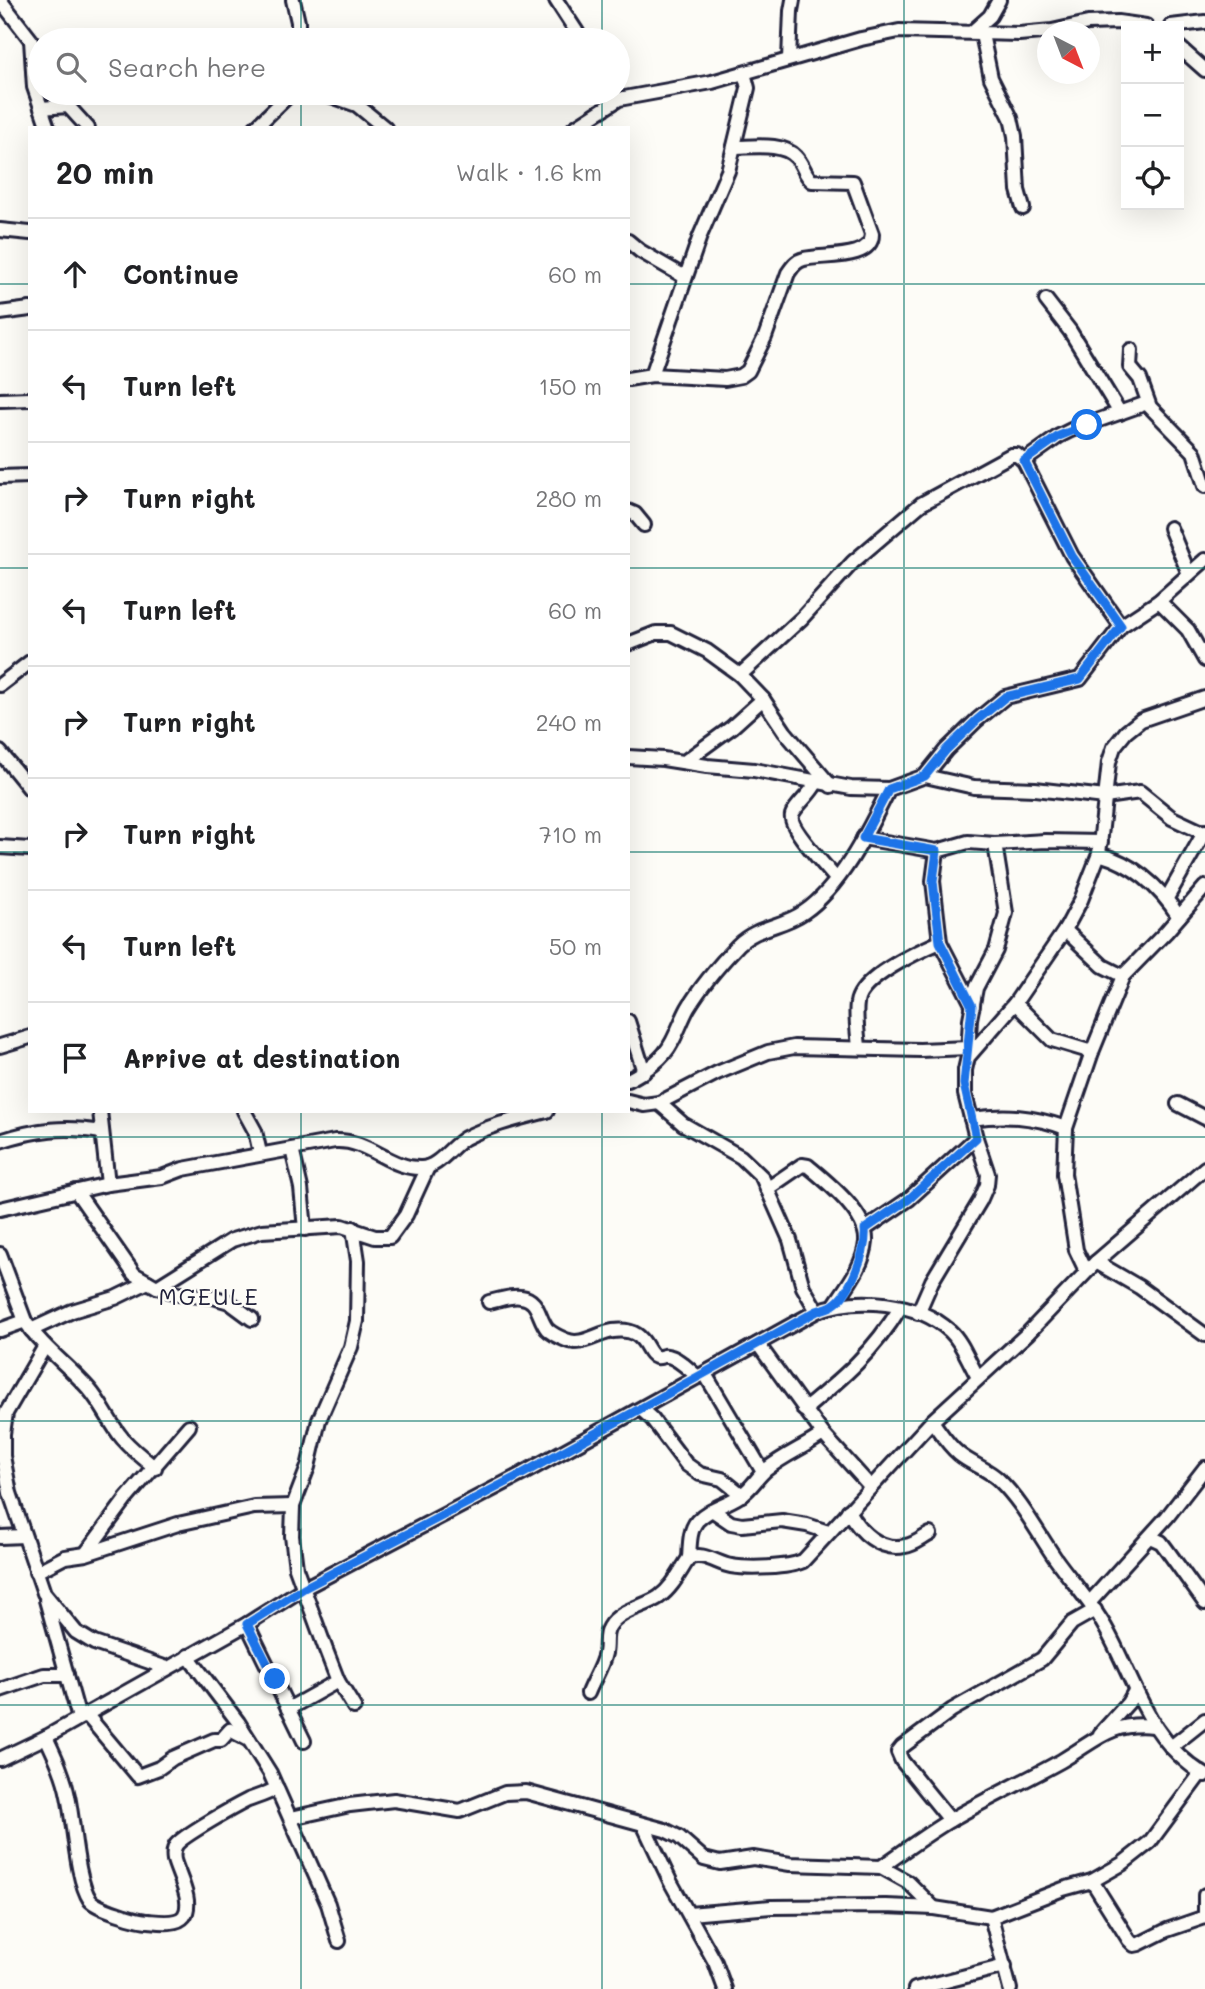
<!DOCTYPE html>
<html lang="en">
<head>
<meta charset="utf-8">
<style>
	:root { --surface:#fff; --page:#f2f2f2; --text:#202124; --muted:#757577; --line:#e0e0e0 }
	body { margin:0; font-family:Mali,sans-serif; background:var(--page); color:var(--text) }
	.controls { position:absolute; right:21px; top:21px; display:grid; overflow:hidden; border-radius:0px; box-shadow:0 7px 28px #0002 }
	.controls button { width:63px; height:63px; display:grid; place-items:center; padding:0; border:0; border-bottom:2px solid var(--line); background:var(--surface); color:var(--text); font:35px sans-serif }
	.compass { position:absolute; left:1037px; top:21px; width:63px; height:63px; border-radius:50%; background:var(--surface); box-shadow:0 7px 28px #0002; rotate:138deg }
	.stop { position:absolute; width:21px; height:21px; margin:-16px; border:5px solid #1a73e8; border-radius:50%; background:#fff }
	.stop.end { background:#1a73e8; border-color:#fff; box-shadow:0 2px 7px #0008 }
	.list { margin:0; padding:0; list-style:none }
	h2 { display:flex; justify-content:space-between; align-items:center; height:91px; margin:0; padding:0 28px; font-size:30px }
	h2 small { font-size:23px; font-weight:400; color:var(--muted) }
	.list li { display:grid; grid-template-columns:46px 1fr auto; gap:21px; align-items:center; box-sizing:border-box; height:112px; padding:0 28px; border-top:2px solid var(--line) }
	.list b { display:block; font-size:26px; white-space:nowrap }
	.list em { font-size:23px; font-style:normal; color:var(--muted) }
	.icon { flex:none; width:38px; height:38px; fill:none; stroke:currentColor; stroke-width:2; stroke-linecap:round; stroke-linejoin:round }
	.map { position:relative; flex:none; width:1205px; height:1989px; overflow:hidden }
	.search { position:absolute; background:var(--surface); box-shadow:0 7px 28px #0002; left:28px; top:28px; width:602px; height:77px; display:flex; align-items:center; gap:18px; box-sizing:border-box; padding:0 24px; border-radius:38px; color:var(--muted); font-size:26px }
	.panel { position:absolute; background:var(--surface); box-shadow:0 7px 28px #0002; left:28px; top:126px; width:602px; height:987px; border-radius:0px }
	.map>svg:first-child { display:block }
</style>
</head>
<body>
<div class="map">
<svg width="1205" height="1989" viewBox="0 0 1205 1989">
	<rect width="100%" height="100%" fill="#fdfcf7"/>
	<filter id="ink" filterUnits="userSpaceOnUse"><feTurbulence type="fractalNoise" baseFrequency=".0143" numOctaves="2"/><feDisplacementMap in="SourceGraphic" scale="14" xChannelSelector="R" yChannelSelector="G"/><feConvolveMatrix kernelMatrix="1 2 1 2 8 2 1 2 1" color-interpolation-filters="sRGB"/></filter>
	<g filter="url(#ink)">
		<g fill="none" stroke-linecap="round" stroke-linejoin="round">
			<g stroke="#22223b" stroke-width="18">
				<g id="minor">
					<path d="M 0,0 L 31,40 L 34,87 L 48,128"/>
					<path d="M 293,0 L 298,22 L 298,40"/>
					<path d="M 556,0 L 582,40"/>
					<path d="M 1171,26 L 1205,22"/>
					<path d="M 972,32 L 990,16 L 999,0"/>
					<path d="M 982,34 L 991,78 L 1011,118 L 1015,136 L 1018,190 L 1023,208"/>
					<path d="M 242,40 L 297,39"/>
					<path d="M 1179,47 L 1205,70"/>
					<path d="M 789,59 L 791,11 L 793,0"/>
					<path d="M 323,93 L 357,105 L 385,128"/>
					<path d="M 41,108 L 68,106 L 88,128"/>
					<path d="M 255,128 L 291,93"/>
					<path d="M 574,128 L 619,99 L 712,82 L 861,39 L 899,31 L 1019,34 L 1052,31 L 1088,23 L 1118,22 L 1146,26"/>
					<path d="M 0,230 L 30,233"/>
					<path d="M 628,241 L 640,251 L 685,277"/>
					<path d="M 1046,300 L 1070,331 L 1120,413"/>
					<path d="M 0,313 L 30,309"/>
					<path d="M 1131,350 L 1130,367 L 1140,379 L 1150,407 L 1194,452 L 1205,486"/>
					<path d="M 652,375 L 700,236 L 728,171 L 748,88 L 744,73"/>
					<path d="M 628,379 L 652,375 L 725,379 L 741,376 L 748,371 L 765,337 L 788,273 C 793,266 796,261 804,259 C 821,254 872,261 872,234 L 853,182 L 812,181 C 804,174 803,164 796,157 C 783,142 753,147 734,147"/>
					<path d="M 0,400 L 30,399"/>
					<path d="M 1024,461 L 1059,436 L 1071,430 L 1147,403"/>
					<path d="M 0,477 L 30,476"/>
					<path d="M 628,511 L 635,514 L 644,525"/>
					<path d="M 1170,528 L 1189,574"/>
					<path d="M 1159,601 L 1188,630 L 1205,660"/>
					<path d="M 628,644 L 656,633 L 671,633 L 707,651 L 740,675 L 763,699 L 785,732 L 831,786"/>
					<path d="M 740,675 L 802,618 L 853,562 L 921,504 L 1011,455 L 1017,455 L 1024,461 L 1072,556 L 1121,626"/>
					<path d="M 0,685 L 30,662"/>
					<path d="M 0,752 L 30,789"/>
					<path d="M 628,757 L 663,759 L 707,766 L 754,770 L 851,788 L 889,789 L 925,776 L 946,750 L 977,720 L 1005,697 L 1080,679 L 1121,626 L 1159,601 L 1205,560"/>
					<path d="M 684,762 L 732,727 L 763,699"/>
					<path d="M 925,776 L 974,787 L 1035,789 L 1105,797 L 1140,792 L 1172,818 L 1204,833"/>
					<path d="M 816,783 C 810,795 795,806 792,815 C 788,828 827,867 836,879"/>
					<path d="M 863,838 L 937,851 L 968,842 L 995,844 L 1045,841 L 1101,842"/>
					<path d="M 0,847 L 30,849"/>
					<path d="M 937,851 L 933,881 L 940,942 L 973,1006"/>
					<path d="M 1099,854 C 1134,864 1160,887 1179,917"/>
					<path d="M 1167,898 L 1205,831"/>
					<path d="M 1065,930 L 1103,966 L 1123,976"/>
					<path d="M 1015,1003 L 1052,1040 L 1092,1052"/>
					<path d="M 628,1021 L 644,1072"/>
					<path d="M 0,1046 L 30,1037"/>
					<path d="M 859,1048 C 858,1033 855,1017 857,1003 C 860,978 919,951 940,942"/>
					<path d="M 968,1053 L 970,1019 L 976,988 L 996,950 L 1006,913 L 995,844"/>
					<path d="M 628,1080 C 645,1071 663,1060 672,1042 C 678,1031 682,1019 688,1008 C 701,986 720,964 738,945 C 757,926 783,927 804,912 C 842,886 869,829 889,789"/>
					<path d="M 628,1101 L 644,1105 L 659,1103 L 717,1073 L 768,1052 L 794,1047 L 920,1050 L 968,1048"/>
					<path d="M 659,1103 L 683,1124 L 741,1157 L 762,1177 L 790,1240 L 803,1287 L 817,1311"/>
					<path d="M 1178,1104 L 1205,1118"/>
					<path d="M 100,1111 L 108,1184"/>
					<path d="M 244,1111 L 255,1131 L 260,1153"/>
					<path d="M 971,1119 C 1005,1114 1033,1116 1066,1128"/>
					<path d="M 0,1141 C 37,1129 64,1126 102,1132"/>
					<path d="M 292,1149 L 301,1188 L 305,1229"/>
					<path d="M 767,1189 L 802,1165 L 808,1166 C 827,1182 868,1214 866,1242 C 864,1265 847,1286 835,1304"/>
					<path d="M 76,1191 L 134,1274 L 157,1287 L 179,1294 L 213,1297 L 229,1302 L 252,1319"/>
					<path d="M 0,1209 L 108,1184 L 162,1177 L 183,1169 L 335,1141 C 368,1139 390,1169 421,1168 C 438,1168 451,1146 465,1138 C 490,1125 520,1118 547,1111"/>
					<path d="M 353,1228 L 358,1261 L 357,1321 L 351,1347 L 319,1420 L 308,1467 L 293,1506 L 292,1536 L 296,1568 L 326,1650 L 338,1681 L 354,1707"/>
					<path d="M 865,1229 L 909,1199 L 976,1138"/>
					<path d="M 0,1254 L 25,1321 C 42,1347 68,1365 89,1389 C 101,1403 108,1419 119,1434 C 128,1447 143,1457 155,1468"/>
					<path d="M 1096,1262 L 1139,1287 L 1205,1335"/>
					<path d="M 1086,1271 L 1076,1250 L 1064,1174 L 1066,1128 L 1092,1052 L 1123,976 L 1166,932 L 1205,887"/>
					<path d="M 157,1287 L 232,1240 L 262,1231 L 342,1226 L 375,1237 L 390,1237 L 406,1215 L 428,1167"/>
					<path d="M 489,1302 C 499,1300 511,1295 521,1297 C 539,1299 538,1318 547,1329 C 551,1333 561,1338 566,1340 C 581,1347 598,1333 613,1331 C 648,1327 644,1353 656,1357 C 660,1358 664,1355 667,1356 C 678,1357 690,1371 698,1377"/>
					<path d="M 918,1313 L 932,1281 L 980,1201 L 987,1185 L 988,1174 L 976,1138 L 965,1094 L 965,1070 L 968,1057 L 1015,1003 L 1065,930 L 1081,900 L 1099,854 L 1109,762 L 1114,747 L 1126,732 L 1141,720 L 1205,698"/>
					<path d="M 0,1330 L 25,1321"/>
					<path d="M 31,1330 L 72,1311 L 115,1298 L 148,1282"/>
					<path d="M 758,1344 L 823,1434 L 870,1486"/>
					<path d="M 45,1346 L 6,1413 L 3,1434 L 3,1456 L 10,1493 L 44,1593 L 76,1632 L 94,1643 L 167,1668"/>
					<path d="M 705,1374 L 763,1472"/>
					<path d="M 641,1409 L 652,1419 L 686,1464 L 700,1474 L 722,1479 L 742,1495"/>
					<path d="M 804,1410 C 843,1378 874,1351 900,1308"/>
					<path d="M 932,1421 C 940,1432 948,1445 959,1454 C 971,1464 988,1469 999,1480 C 1022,1502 1037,1532 1055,1558 C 1072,1582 1091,1602 1105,1627 C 1136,1682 1147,1740 1205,1775"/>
					<path d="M 712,1510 L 731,1523 L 742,1525 L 782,1521 L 807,1525 L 828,1532"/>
					<path d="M 848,1511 C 859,1531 880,1552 905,1546 C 914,1545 922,1538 930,1534"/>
					<path d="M 0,1537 L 24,1536"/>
					<path d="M 1150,1537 L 1161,1542 L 1167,1550 L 1205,1603"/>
					<path d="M 86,1553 L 126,1499 L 189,1426"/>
					<path d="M 689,1558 C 690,1546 689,1531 697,1521 C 710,1507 730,1504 744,1493 C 753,1486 758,1476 767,1469 C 784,1455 805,1447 823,1434"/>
					<path d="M 36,1572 L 65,1557 L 86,1554 L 178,1524 L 254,1507 L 293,1506"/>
					<path d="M 46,1600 L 79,1718"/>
					<path d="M 1090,1602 L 1167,1517 L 1205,1468"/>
					<path d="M 247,1624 L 304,1741"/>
					<path d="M 188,1656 L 238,1722 L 270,1773 L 328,1904 L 339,1941"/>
					<path d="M 0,1690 L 44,1675 L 67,1675"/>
					<path d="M 588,1693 C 593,1680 602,1667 605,1653 C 607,1644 604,1635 609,1627 C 619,1610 644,1607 659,1597 C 673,1587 680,1571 689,1558 C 702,1551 718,1564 731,1566 C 749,1569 788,1568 803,1561 L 932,1421 L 1028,1333 L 1096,1262 L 1205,1168"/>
					<path d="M 288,1709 L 338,1681"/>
					<path d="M 86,1714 L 138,1776 L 159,1768 L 173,1758 L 214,1740 L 221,1740 L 230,1730 L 249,1740"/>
					<path d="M 1100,1734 L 1128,1703 L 1135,1691"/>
					<path d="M 46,1737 C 55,1756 64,1775 68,1796 C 74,1823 76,1879 90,1900 C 96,1908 138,1921 149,1921 C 159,1922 177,1925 184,1916 C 194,1902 178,1875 174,1860 C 173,1854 173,1850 176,1845 C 182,1836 236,1806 248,1800 C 259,1796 267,1794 277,1788"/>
					<path d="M 1171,1747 L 1205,1720"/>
					<path d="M 0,1759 L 46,1737 L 247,1624 L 304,1588 L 522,1474 L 817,1311 C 857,1296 917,1301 950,1331 C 963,1343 969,1363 978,1377"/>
					<path d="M 291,1818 L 350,1805 L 394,1800 L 460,1811 L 505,1793 L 526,1792 L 665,1830 L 679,1837 L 704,1859 L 720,1863 L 753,1858 L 790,1864 L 881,1867 L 908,1882 L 934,1908"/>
					<path d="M 950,1820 L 902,1761 L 898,1752 L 902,1747 L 952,1710 L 1042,1659 L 1072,1623 L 1095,1610"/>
					<path d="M 644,1826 L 670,1881 L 715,1962 L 725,1989"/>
					<path d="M 881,1867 C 904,1851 928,1833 952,1819 C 988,1798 1025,1781 1061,1761 C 1096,1741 1110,1721 1154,1726"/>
					<path d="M 1092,1881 L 1129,1940 L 1134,1945 L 1139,1944 L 1167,1930 L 1205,1917"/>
					<path d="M 1205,1895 L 1205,1914"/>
					<path d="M 689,1914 L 771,1907 L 886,1906 L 934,1908 L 991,1917 L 1063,1889 L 1092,1881 L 1122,1864 L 1150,1842 L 1201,1773"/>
					<path d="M 991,1917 L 1010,1989"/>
					<path d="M 915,1989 L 1005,1966"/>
				</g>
			</g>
			<use href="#minor" stroke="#fdfcf7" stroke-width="12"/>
		</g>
	</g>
	<g fill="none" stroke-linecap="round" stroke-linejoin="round" filter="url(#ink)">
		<path stroke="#1a73e8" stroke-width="9" d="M 275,1679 L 247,1624 L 304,1588 L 522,1474 L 817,1311 C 822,1309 829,1308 833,1305 C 851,1294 867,1249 865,1229 L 909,1199 L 976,1138 L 964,1084 L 972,1006 L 940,942 L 933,881 L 937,851 L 863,838 L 889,789 L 925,776 L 946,750 L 977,720 L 1005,697 L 1080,679 L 1121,626 L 1072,556 L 1024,461 L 1059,436 L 1087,425"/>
	</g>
	<path fill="none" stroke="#0f766e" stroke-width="2" stroke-opacity="0.55" d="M 301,0 L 301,40M 602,0 L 602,40M 904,0 L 904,1989M 301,93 L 301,128M 602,93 L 602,128M 0,284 L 30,284M 628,284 L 1205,284M 0,568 L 30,568M 628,568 L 1205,568M 0,852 L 30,852M 628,852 L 1205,852M 301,1111 L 301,1989M 602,1111 L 602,1989M 0,1137 L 1205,1137M 0,1421 L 1205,1421M 0,1705 L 1205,1705"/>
	<g text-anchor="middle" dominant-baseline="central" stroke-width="5" stroke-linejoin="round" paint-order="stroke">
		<g font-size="23" letter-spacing="2" fill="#22223b" stroke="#fdfcf7">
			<text x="209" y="1296">MGEULE</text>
		</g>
	</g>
</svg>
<div class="controls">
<button>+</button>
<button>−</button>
<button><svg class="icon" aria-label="locate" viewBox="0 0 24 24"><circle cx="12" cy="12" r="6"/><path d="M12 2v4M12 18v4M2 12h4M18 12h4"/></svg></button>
</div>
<svg class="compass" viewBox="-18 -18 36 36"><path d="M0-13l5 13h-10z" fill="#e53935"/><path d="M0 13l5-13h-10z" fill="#757577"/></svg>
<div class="stop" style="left:1087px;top:425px"></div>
<div class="stop end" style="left:275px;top:1679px"></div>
<div class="search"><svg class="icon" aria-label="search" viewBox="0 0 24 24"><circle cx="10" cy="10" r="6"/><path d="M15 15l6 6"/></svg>Search here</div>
<section class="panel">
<h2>20 min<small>Walk · 1.6 km</small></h2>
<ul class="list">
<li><svg class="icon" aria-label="ahead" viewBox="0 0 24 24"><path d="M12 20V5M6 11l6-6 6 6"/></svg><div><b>Continue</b></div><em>60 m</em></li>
<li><svg class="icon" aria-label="left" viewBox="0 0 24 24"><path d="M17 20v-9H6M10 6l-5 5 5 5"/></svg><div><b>Turn left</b></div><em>150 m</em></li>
<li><svg class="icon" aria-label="right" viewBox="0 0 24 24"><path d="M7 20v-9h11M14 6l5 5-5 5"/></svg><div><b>Turn right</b></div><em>280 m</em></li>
<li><svg class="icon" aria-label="left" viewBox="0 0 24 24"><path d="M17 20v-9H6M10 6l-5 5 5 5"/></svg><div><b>Turn left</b></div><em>60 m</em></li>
<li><svg class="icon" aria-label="right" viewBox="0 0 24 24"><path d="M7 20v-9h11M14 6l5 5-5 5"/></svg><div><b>Turn right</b></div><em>240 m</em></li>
<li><svg class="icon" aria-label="right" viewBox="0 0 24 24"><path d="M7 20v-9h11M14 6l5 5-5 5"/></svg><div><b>Turn right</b></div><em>710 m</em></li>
<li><svg class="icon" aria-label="left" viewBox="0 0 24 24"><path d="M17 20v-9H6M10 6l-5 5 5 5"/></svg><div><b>Turn left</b></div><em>50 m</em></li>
<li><svg class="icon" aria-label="arrive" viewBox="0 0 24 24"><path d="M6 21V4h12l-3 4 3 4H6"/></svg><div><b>Arrive at destination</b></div></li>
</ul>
</section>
</div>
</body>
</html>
